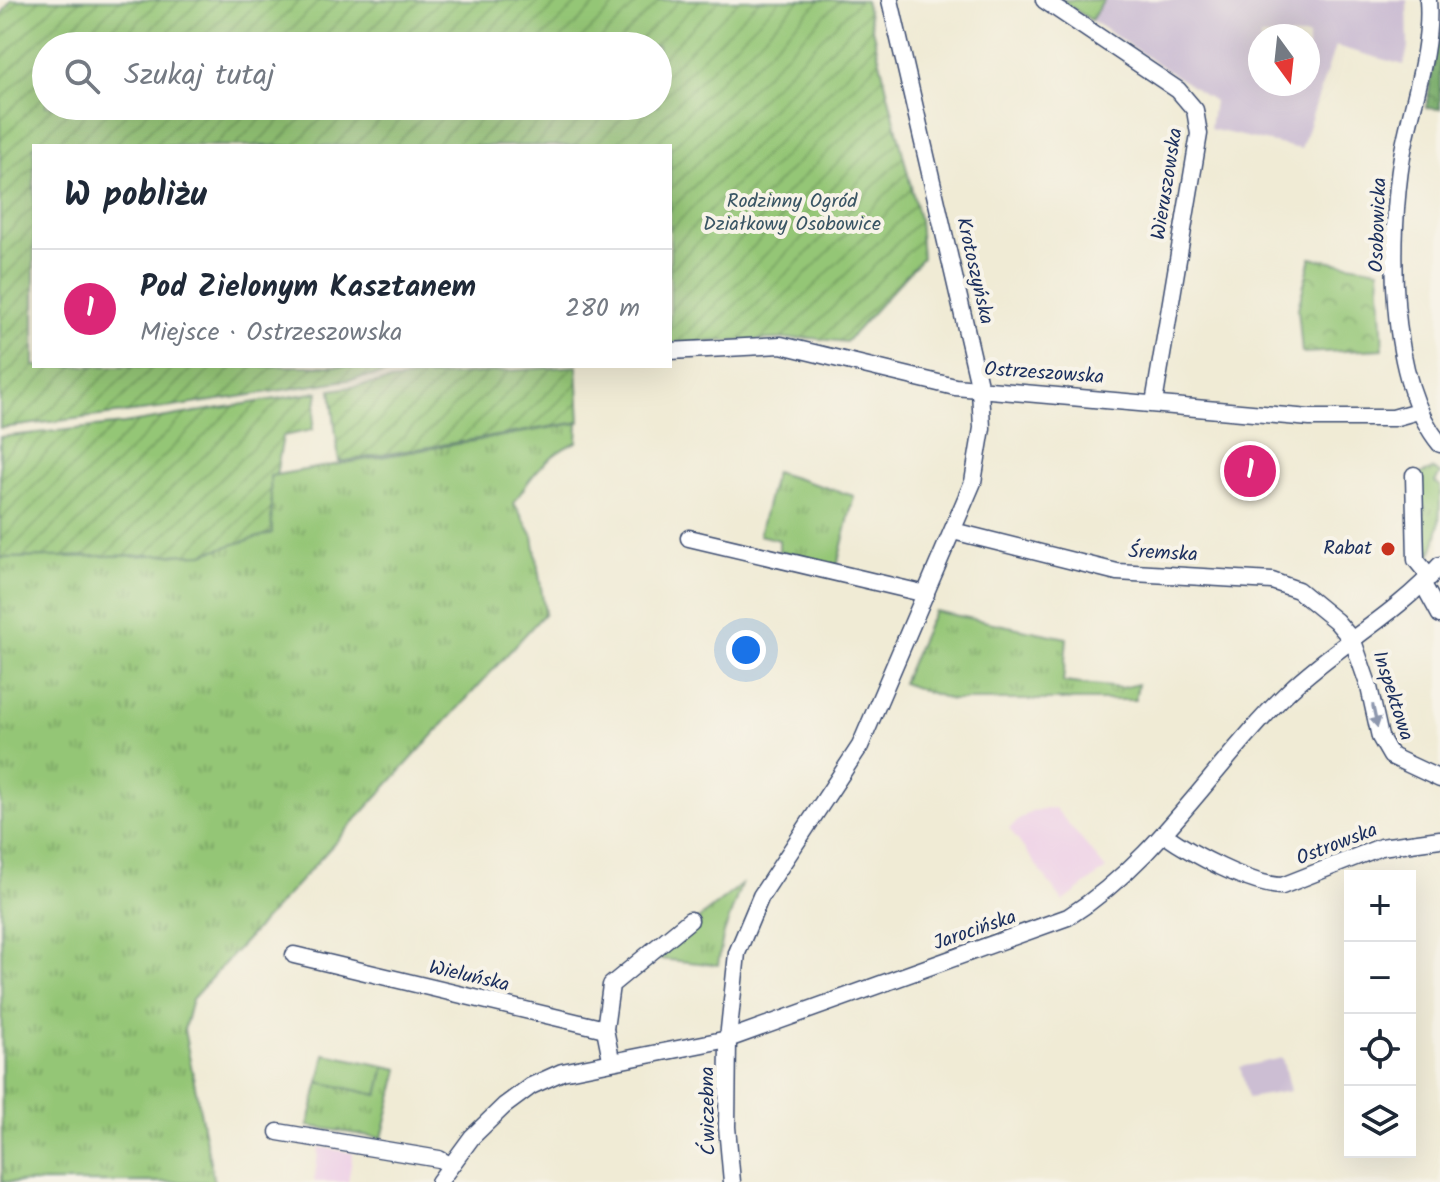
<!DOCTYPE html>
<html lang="pl">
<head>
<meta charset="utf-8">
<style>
	:root { --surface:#fff; --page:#f6f6f7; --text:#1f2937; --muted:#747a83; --line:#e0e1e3; --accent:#db2777 }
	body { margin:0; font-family:Kalam,sans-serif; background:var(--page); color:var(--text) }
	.controls { position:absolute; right:24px; bottom:24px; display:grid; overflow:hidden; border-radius:0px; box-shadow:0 8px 32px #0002 }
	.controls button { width:72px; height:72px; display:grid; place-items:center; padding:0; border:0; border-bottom:2px solid var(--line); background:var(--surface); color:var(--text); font:40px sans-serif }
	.compass { position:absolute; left:1248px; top:24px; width:72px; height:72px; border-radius:50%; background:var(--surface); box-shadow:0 8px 32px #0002; rotate:165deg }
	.you { position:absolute; left:746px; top:650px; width:28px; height:28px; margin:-20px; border:6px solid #fff; border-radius:50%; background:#1a73e8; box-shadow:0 0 0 12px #1a73e833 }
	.badge { display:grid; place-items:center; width:52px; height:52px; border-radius:50%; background:var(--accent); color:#fff; font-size:26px; font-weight:700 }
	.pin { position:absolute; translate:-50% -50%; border:4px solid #fff; box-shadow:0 2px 8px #0006 }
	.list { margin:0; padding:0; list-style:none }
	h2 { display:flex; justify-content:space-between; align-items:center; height:104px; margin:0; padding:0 32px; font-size:34px }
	h2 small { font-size:26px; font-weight:400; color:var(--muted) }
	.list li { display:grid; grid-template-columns:52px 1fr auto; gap:24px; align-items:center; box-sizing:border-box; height:120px; padding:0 32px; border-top:2px solid var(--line) }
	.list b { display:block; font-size:30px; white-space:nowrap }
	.list p { margin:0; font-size:26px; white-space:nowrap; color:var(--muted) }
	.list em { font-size:26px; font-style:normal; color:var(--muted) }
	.icon { flex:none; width:44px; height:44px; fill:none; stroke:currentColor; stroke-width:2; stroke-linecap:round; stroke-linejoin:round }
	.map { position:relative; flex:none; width:1440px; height:1182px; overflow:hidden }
	.search { position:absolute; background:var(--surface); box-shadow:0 8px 32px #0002; left:32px; top:32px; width:640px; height:88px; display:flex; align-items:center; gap:20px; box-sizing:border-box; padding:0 28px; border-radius:44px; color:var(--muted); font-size:30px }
	.panel { position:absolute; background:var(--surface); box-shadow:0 8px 32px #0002; left:32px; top:144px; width:640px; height:224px; border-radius:0px }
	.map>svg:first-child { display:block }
</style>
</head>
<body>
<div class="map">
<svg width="1440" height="1182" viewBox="0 0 1440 1182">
	<defs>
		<pattern id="grass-tufts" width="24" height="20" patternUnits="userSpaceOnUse" patternTransform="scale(2)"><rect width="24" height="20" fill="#94c676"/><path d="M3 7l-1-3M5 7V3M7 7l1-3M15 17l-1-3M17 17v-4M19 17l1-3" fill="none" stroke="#78a164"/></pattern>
		<pattern id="forest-crowns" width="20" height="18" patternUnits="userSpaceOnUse" patternTransform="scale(2)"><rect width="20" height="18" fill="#77ab67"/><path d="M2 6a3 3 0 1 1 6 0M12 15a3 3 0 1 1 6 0" fill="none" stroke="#618c58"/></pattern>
		<pattern id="park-crowns" width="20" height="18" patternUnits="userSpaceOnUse" patternTransform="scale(2)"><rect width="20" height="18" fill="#94c676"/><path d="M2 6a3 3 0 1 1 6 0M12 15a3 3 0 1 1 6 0" fill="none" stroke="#78a164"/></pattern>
		<pattern id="garden-furrows" width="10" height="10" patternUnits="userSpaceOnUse" patternTransform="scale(2)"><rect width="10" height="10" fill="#94c676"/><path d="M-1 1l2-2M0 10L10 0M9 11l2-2" fill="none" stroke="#78a164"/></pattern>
	</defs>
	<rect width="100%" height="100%" fill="#f7f3e8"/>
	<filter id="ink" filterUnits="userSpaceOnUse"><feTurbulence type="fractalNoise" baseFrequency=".0125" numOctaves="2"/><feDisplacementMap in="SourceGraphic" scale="16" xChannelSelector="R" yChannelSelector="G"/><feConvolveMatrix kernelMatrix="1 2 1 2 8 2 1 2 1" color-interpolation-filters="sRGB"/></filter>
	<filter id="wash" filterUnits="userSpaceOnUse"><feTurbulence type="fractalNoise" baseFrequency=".006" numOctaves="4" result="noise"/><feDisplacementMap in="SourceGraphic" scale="32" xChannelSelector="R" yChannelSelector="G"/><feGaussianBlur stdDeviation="1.8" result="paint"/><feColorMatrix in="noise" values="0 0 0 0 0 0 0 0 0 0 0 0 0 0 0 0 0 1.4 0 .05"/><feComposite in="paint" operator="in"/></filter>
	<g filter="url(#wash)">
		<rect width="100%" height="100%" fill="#f0ebd5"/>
		<g fill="#eed0e7">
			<path d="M 1055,808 L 1106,869 L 1063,902 L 1009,828 L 1031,811 Z"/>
			<path d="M 319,1147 L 353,1153 L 348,1182 L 314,1182 Z"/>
		</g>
		<g fill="#ccbed3" fill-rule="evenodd">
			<path d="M 1104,0 L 1407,0 L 1408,47 L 1404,65 L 1335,46 L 1301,149 L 1210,129 L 1214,101 L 1091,20 ZM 1260,36 L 1308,36 L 1308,84 L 1260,84 Z"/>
			<path d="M 1282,1058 L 1290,1091 L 1248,1098 L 1240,1067 Z"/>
		</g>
		<g fill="url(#grass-tufts)" stroke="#587a6a" stroke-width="2">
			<path d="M 1060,0 L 1104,0 L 1091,20 Z"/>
			<path d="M 578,423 L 577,442 C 547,454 531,476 514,503 L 533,536 L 545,613 L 192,999 L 184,1030 L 214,1182 L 2,1182 L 0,558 L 203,554 L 270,476 Z"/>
			<path d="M 1433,469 L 1440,474 L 1435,482 L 1440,486 C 1440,514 1440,549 1424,562 L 1420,474 Z"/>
			<path d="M 775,472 L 854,496 L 837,566 L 779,551 L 779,540 L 759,535 Z"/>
			<path d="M 934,611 L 1067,638 L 1063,682 L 1121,688 L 1138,684 L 1135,700 L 951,700 L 902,683 Z"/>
			<path d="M 741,885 L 723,936 L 718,965 L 649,958 Z"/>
			<path d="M 385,1066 L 399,1069 L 382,1138 L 308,1126 L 319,1082 L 378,1095 Z"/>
		</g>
		<path fill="url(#forest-crowns)" stroke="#496d62" stroke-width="2" d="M 1440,28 L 1440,109 L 1426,108 Z"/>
		<path fill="url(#park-crowns)" stroke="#587a6a" stroke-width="2" d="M 1311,258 L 1379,269 L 1383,349 L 1302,353 L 1298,308 Z"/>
		<g fill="url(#garden-furrows)" stroke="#587a6a" stroke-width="2" fill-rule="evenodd">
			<path d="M 11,0 L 865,0 L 919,219 L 922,258 L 846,342 L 811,338 L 670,343 L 670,146 L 34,146 L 34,366 L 437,366 L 173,407 L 0,428 L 0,17 ZM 46,46 L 658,46 L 658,106 L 46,106 Z"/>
			<path d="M 577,366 L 580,422 L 339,462 L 331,390 L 411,378 Z"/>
			<path d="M 318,392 L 312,430 L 283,436 L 276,475 L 270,476 L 272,533 L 202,554 L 0,558 L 0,437 L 124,424 Z"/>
		</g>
		<path fill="#94c676" stroke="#587a6a" stroke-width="2" d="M 325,1054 L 385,1066 L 378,1095 L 319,1082 Z"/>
	</g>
	<g filter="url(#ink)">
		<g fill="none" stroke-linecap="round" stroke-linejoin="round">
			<g stroke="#3b4b70" stroke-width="19">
				<g id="minor">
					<path d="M 1044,0 L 1178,90 L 1195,110 L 1199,134 L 1154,403"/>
					<path d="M 1428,0 C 1432,52 1411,105 1402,156 C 1389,237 1387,379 1440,444"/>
					<path d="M 670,351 L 781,345 L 955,387 L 1310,418 L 1393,418 L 1418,411"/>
					<path d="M 1414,475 L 1416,560 L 1430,577"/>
					<path d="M 953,531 L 1117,572 L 1272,581 L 1298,590 L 1336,621 L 1353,641 L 1369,687 L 1380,737 L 1391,756 L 1440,779"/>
					<path d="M 689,538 L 926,594"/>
					<path d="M 1423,584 L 1440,615"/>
					<path d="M 1165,835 C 1192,854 1250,885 1282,886 L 1381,847 L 1440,839"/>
					<path d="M 294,955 L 605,1029"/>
					<path d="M 611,1059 L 605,1029 L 611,985 L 690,920"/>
					<path d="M 278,1132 L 439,1159 L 450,1165"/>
					<path d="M 439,1182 L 472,1137 L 504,1106 L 531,1086 L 562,1072 L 728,1039 L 1068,917 C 1160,859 1213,764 1290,690 C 1337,645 1396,615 1440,565"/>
					<path d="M 732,1182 L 727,1127 L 728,1039 L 737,953 L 761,896 L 860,746 L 973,482 L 982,428 L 980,389 L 890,0"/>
				</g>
			</g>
			<use href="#minor" stroke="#fff" stroke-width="16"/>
		</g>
		<defs><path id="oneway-solid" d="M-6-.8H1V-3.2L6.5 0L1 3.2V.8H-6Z" transform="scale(2)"/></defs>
		<use fill="#8d97ae" href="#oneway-solid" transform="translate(1375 716) rotate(78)"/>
	</g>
	<circle fill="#c8321e" stroke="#f7f3e8" stroke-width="3" cx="1388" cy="549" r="8"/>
	<g text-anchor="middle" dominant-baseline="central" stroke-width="8" stroke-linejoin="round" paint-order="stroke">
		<g font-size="20" fill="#1b2f5e" stroke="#f7f3e8">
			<text transform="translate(1168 184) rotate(-81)">Wieruszowska</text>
			<text transform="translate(1379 225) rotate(-88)">Osobowicka</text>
			<text transform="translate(974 271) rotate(77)">Krotoszyńska</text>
			<text transform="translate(1044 374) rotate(4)">Ostrzeszowska</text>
			<text transform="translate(1163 554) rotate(3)">Śremska</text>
			<text transform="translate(1392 696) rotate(72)">Inspektowa</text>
			<text transform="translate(1337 845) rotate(-21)">Ostrowska</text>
			<text transform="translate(975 931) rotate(-19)">Jarocińska</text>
			<text transform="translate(469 977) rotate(13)">Wieluńska</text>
			<text transform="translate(709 1111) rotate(-91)">Ćwiczebna</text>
		</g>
		<g font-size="20" fill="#395564" stroke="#f7f3e8">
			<text x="792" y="202">Rodzinny Ogród<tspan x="792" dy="23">Działkowy Osobowice</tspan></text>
		</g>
		<g font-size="20" fill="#1b2f5e" stroke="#f7f3e8" text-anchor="end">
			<text x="1372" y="549">Rabat</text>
		</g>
	</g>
</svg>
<div class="controls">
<button>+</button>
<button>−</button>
<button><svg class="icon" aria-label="locate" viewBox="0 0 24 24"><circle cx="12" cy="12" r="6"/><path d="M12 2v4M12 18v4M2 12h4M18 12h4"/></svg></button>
<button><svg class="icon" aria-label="layers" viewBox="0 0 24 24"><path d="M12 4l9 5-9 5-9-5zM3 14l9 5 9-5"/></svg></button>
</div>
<svg class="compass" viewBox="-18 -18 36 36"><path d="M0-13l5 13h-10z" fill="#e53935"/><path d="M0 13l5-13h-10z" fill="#747a83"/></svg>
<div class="you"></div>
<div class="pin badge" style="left:1250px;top:471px">1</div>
<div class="search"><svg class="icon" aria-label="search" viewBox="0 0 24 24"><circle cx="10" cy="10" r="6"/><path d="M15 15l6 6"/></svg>Szukaj tutaj</div>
<section class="panel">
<h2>W pobliżu<small></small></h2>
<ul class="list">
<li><span class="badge">1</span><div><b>Pod Zielonym Kasztanem</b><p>Miejsce · Ostrzeszowska</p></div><em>280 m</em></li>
</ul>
</section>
</div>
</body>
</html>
